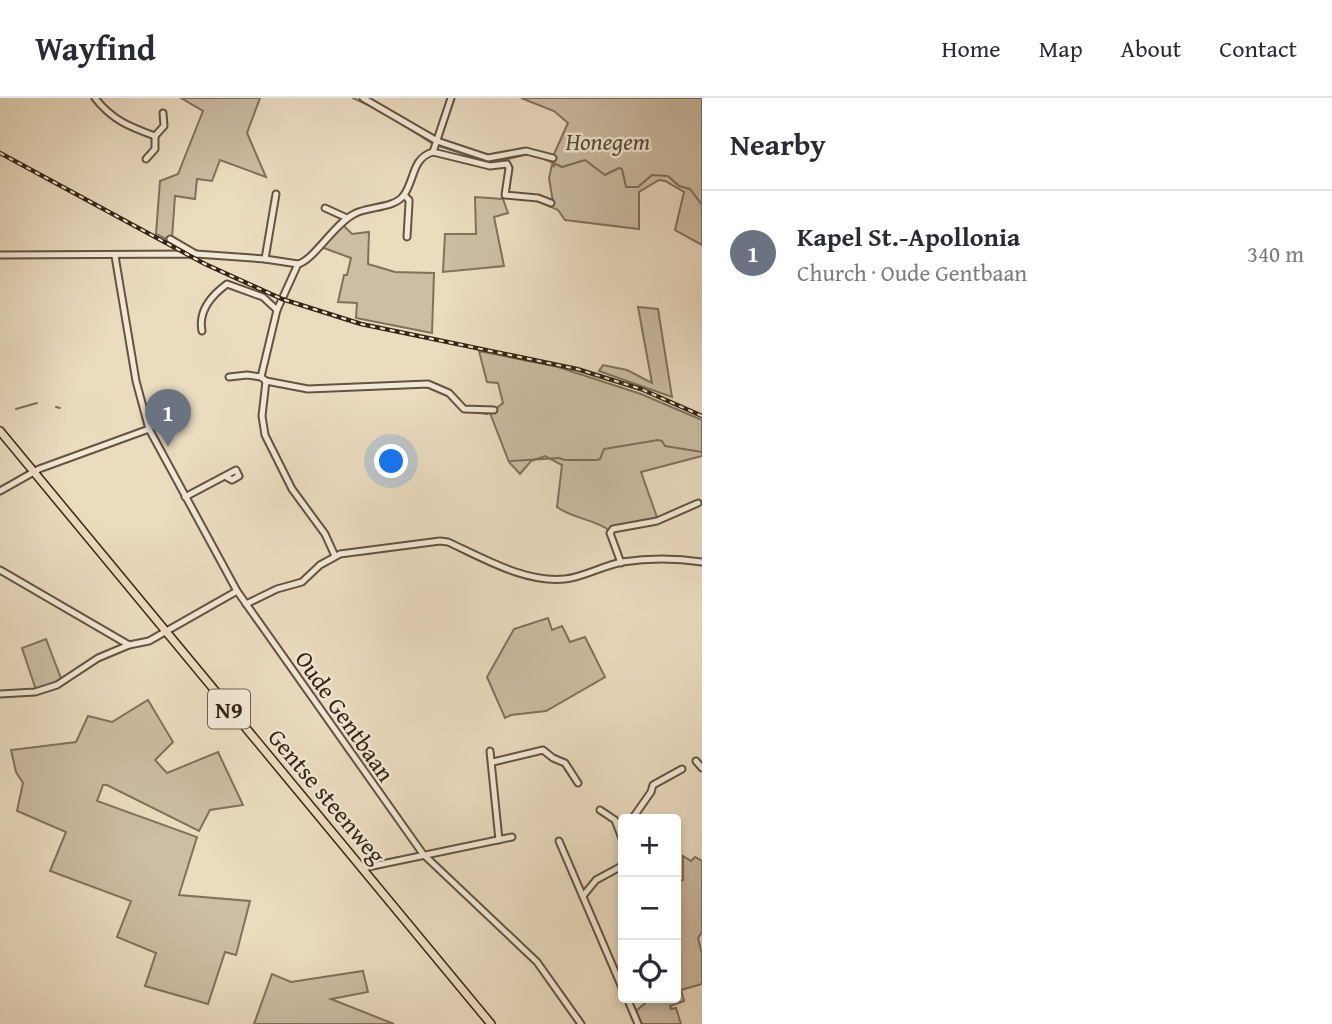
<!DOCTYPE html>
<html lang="en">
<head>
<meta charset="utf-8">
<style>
	:root { --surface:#fff; --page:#f7f7f7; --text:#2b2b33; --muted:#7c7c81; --line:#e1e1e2; --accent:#0b8043 }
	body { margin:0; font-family:"Gentium Book Plus",serif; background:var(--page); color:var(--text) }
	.controls { position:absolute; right:21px; bottom:21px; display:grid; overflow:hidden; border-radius:7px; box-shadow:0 4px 10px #0003 }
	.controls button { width:63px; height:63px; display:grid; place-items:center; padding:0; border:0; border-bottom:2px solid var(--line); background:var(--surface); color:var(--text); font:35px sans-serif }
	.you { position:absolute; left:392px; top:364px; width:24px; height:24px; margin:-18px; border:5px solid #fff; border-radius:50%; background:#1a73e8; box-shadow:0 0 0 10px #1a73e833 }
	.badge { display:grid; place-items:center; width:46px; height:46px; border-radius:50%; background:var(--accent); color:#fff; font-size:23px; font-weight:700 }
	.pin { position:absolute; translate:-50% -58px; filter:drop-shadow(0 2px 4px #0008) }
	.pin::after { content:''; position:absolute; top:37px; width:24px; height:21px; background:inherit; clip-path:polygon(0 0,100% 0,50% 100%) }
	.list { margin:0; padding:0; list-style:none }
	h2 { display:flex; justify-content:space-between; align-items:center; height:91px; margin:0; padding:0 28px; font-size:30px }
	h2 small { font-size:23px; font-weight:400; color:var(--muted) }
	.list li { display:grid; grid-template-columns:46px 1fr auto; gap:21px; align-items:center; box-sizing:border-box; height:126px; padding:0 28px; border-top:2px solid var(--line) }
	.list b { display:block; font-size:26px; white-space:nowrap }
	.list p { margin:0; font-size:23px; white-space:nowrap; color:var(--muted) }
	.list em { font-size:23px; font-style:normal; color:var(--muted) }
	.icon { flex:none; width:38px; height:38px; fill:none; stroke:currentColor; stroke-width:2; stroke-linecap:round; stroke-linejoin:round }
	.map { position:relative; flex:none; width:702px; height:926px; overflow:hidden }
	header { display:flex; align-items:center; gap:42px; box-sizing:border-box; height:98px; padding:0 35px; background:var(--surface); border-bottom:2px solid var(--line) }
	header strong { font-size:33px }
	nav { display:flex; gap:38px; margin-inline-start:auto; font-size:24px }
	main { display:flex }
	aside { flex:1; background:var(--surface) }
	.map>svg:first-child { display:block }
</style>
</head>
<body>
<header>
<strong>Wayfind</strong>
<nav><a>Home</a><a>Map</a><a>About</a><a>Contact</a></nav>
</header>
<main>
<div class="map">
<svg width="702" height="926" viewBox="0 0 702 926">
	<rect width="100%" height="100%" fill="#ebdcc0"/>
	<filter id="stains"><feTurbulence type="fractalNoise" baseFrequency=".00286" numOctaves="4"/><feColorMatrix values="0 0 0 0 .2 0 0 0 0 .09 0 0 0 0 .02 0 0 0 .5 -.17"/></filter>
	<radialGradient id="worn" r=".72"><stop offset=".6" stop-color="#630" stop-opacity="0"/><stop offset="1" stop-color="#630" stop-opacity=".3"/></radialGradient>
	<g fill="#ccbda3" stroke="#81715c" stroke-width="2">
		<path d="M 181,0 L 260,0 L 247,35 L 266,79 L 220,62 L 212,83 L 197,81 L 195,101 L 175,98 L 172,140 L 168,142 L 156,136 L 160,83 L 178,76 L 203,13 Z"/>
		<path d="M 521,0 L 702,0 L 702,147 L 675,132 L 684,94 L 665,83 L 659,82 L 639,94 L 639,131 L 565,122 L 558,112 L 549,108 L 553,104 L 549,80 L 552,67 L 554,68 L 554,56 L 568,25 L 554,13 Z"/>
		<path d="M 475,99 L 503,101 L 508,115 L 494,119 L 504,168 L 443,174 L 445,136 L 476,136 Z"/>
		<path d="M 343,127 L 352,136 L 369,134 L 368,166 L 395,174 L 434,175 L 432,235 L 356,220 L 357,205 L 338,204 L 344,177 L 347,177 L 351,160 L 321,149 Z"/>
		<path d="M 638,209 L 658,211 L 672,299 L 599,273 L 603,267 L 627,272 L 652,285 Z"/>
		<path d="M 479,253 L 558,269 L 641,296 L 702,322 L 702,358 L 641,374 L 658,422 L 610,433 C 595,421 573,421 557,409 L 562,367 L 545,358 L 531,363 L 520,376 L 509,364 L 490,315 L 503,305 L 498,285 L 487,284 Z"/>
		<path d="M 548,520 L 552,532 L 562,528 L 570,544 L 585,539 L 605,579 L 546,613 L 511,617 L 505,620 L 487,579 L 514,531 Z"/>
		<path d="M 46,541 L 62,583 L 36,592 L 22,550 Z"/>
		<path d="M 148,602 L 173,644 L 155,662 L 167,675 L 218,654 L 243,707 L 210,712 L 199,733 L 107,687 L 103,687 L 97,703 L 197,739 L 179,797 L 250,803 L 236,857 L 225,854 L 208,906 L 145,888 L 156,855 L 117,839 L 131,803 L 50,773 L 66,734 L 17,713 L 23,685 L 16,674 L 11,652 L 76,644 L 88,618 L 112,624 Z"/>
		<path d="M 683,758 L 691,763 L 695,759 L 702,763 L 702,834 L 698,840 L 702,856 L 702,886 L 681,892 L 684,903 L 670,908 L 671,911 L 676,910 L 681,926 L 642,926 L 636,913 L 651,900 L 676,900 L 676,784 L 683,782 Z"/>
		<path d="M 363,873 L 368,894 L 331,901 L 394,926 L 254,926 L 272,876 L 291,884 Z"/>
	</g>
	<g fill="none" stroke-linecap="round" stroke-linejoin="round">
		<g stroke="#7d6e58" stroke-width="2">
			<path d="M 353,0 L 377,11"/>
			<path d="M 394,21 L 433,46"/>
			<path d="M 439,48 L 492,65 L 528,56"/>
			<path d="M 540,59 L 562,69 L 585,62 L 605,77 L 619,70 L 622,71 L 626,89 L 638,89 L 652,77 L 668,78 L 679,88 L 690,91 L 702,107"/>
			<path d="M 391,291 L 397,290"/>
			<path d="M 56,309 L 60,310"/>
			<path d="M 16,311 L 37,305"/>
			<path d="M 462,312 L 487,316"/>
			<path d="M 511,363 L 559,360 L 565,362 L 596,362 L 600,361 L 604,351 L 658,342 L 662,343 L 665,348 L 702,354"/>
		</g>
		<g stroke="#63533f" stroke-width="9">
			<g id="minor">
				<path d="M 95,0 C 112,22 130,29 155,38 L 164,28 L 163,15"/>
				<path d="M 363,0 L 437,43 L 488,60 L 526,53 L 553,60"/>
				<path d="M 433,54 L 490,68 L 507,66 L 509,70 L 505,97 L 538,100 L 551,105"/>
				<path d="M 146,61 L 155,51 L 155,38"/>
				<path d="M 404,97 L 409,102 L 409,105 L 407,139"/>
				<path d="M 325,110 L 347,120"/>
				<path d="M 170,141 L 194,155"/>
				<path d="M 0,157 L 196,156 L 265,161 L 298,166"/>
				<path d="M 115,158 L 136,283 L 149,331 L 237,493 L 423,756 L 537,864 L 581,926"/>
				<path d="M 265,161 L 276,96"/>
				<path d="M 202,233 C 198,213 212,197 227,186 L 263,199 L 277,212"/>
				<path d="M 229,279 L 247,277 L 261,279"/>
				<path d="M 266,283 L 261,279 L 277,212 L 298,166 C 313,163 334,126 354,116 C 368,108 394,111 404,97 C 415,81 412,60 433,54 L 451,0"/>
				<path d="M 266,283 L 308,291 L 428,286 L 449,295 L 464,311 L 494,312"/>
				<path d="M 266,283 L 262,318 L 265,337 L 292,391 L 325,436 L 335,458"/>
				<path d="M 0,393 L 39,371 L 149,331"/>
				<path d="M 185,399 L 236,372 L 239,378 L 232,382 L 225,378"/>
				<path d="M 621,465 L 610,435 L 613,431 L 657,423 L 698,405"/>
				<path d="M 0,472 L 129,547"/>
				<path d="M 246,506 L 277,491 L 302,484 L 320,467 L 340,456 L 440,443 L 448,444 C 483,460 525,485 565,481 C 584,479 602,468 622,464 C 648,460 676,460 702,464"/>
				<path d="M 0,596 L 35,594 L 57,587 L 98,560 L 129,547 L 149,543 L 237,493"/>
				<path d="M 490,653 L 499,742"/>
				<path d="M 696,663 L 702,670"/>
				<path d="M 493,664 L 543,652 L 553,660 L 565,665 L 578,685"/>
				<path d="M 600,712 L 615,722 L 623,743"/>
				<path d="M 632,721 L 651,694 L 653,687 L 682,671"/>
				<path d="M 559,743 L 623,892"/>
				<path d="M 363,770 L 512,739"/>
				<path d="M 583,798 L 596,782 L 620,769 L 623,765"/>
				<path d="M 627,900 L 638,926"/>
			</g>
		</g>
		<g stroke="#362514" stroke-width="10">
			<path id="major" d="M 0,333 L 491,926"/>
		</g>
		<use href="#minor" stroke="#f2e8d6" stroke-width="5"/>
		<use href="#major" stroke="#ebdcc0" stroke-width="7"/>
		<g stroke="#362514" stroke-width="4.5">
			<path id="rail" d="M 0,55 L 205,166 L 282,201 L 361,226 L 577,271 L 641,291 L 702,318"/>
		</g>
		<use href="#rail" stroke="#f2e8d6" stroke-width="2" stroke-dasharray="5" stroke-linecap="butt"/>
	</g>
	<g text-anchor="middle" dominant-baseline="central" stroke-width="5" stroke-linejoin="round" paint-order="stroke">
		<rect fill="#f2e8d6" stroke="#6e604e" stroke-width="2" x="208" y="591.5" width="42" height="39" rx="5"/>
		<g font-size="23" font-weight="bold" fill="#362514">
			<text x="229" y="611">N9</text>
		</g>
		<g font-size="24" font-style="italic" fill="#5c4b38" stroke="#f2e8d6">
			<text x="608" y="43">Honegem</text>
		</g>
		<g font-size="24" fill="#362514" stroke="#f2e8d6">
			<text transform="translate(345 618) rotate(55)">Oude Gentbaan</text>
			<text transform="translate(327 698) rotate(50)">Gentse steenweg</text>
		</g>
	</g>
	<rect width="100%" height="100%" filter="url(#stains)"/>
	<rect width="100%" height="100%" fill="url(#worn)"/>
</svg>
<div class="controls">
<button>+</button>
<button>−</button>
<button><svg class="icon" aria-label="locate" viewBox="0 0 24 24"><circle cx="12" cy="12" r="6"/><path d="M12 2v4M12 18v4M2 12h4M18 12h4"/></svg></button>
</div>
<div class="you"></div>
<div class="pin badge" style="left:168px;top:349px;background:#6b7280">1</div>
</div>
<aside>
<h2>Nearby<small></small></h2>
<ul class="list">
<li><span class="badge" style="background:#6b7280">1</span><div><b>Kapel St.-Apollonia</b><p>Church · Oude Gentbaan</p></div><em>340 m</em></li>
</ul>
</aside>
</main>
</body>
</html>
